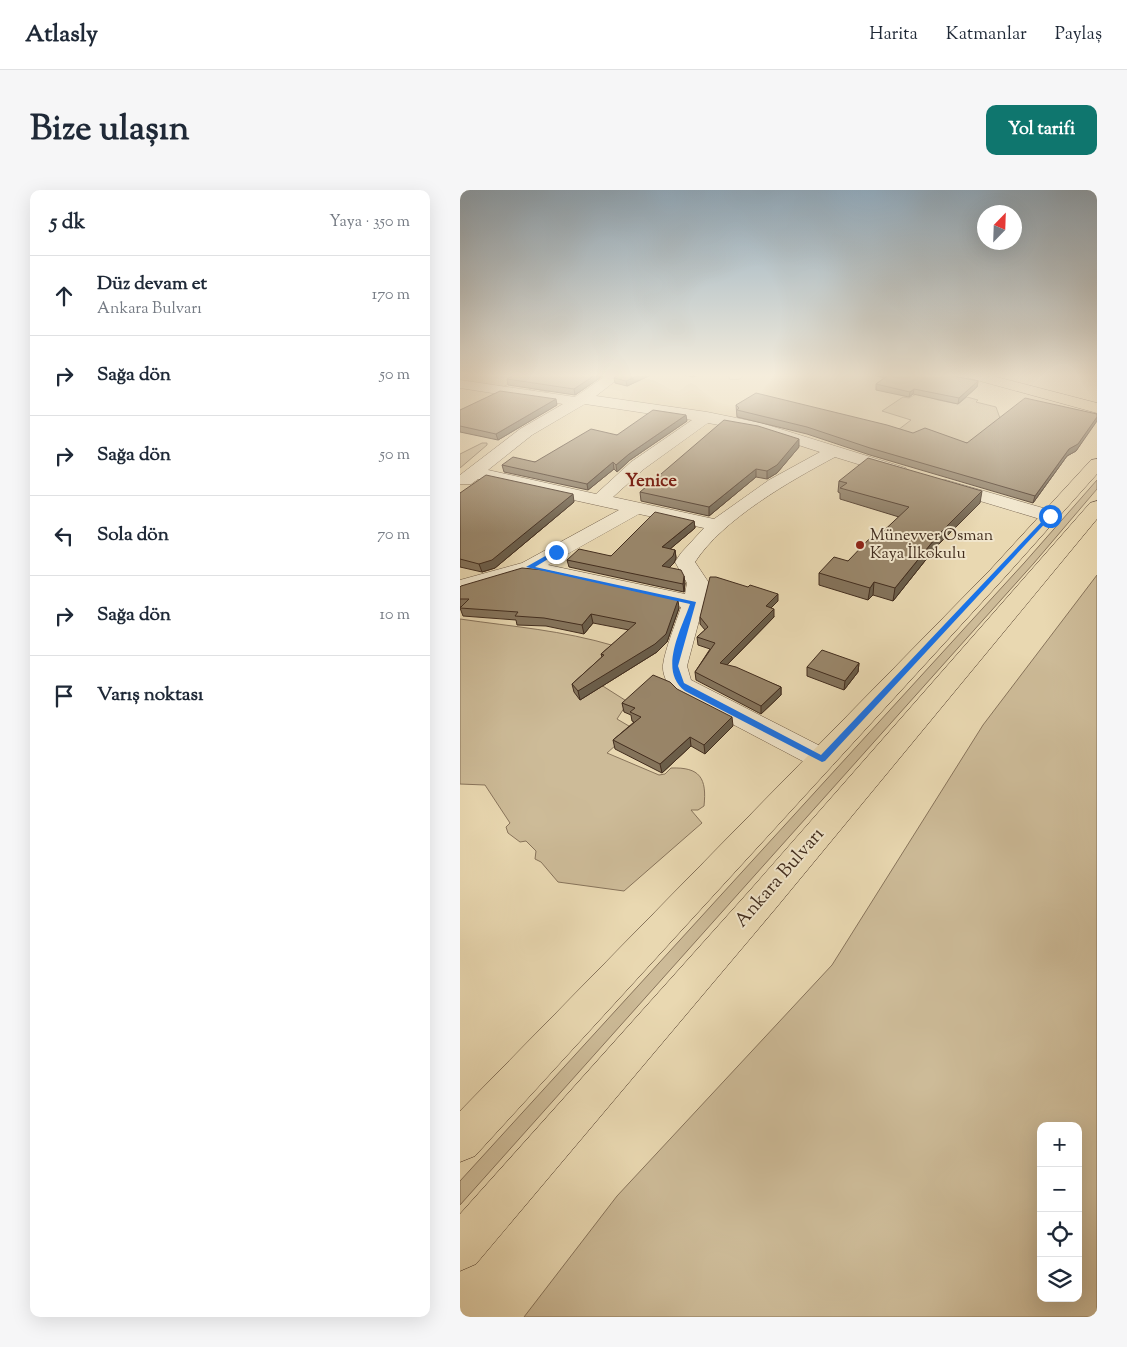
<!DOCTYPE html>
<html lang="tr">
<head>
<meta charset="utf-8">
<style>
	:root { --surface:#fff; --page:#f6f6f7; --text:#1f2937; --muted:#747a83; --line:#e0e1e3; --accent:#0f766e }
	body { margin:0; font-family:"Sorts Mill Goudy",serif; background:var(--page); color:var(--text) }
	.controls { position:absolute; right:15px; bottom:15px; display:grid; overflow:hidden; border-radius:10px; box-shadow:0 5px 20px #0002 }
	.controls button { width:45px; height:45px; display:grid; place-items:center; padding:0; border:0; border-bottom:1px solid var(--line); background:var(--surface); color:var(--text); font:25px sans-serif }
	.compass { position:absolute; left:517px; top:15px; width:45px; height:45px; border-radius:50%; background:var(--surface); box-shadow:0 5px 20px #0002; rotate:23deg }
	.stop { position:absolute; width:15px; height:15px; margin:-11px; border:4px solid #1a73e8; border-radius:50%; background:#fff }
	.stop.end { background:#1a73e8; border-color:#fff; box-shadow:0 1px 5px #0008 }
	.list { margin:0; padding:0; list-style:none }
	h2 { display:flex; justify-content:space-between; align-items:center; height:65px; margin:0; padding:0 20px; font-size:21px }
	h2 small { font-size:16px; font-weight:400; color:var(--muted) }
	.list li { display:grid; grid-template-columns:32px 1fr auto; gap:15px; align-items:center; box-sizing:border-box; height:80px; padding:0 20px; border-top:1px solid var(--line) }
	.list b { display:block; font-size:19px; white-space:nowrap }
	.list p { margin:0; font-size:16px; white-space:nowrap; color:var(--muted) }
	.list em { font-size:16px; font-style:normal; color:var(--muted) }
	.icon { flex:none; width:28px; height:28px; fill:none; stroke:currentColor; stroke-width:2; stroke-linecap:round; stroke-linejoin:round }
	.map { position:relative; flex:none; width:637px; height:1127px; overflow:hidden; border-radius:10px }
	header { display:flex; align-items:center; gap:30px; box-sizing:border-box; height:70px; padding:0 25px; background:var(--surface); border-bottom:1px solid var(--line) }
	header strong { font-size:24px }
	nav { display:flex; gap:28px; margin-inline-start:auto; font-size:18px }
	.intro { display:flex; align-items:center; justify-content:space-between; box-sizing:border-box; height:120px; padding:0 30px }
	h1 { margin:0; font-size:35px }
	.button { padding:12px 22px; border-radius:10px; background:var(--accent); color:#fff; font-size:18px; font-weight:700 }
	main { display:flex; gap:30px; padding:0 30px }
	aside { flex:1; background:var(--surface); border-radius:10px; box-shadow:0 5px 20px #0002 }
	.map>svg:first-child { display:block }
</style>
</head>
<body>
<header>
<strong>Atlasly</strong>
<nav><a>Harita</a><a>Katmanlar</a><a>Paylaş</a></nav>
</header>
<div class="intro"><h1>Bize ulaşın</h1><a class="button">Yol tarifi</a></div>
<main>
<aside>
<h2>5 dk<small>Yaya · 350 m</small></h2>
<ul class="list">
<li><svg class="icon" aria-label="ahead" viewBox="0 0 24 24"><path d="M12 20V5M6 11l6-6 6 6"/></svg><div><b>Düz devam et</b><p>Ankara Bulvarı</p></div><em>170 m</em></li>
<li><svg class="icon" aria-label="right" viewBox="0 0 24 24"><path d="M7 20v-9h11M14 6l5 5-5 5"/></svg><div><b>Sağa dön</b></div><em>50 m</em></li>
<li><svg class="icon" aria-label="right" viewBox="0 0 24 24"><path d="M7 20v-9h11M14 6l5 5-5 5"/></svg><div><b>Sağa dön</b></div><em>50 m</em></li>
<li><svg class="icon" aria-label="left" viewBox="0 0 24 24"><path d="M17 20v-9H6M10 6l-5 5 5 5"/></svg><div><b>Sola dön</b></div><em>70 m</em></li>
<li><svg class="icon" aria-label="right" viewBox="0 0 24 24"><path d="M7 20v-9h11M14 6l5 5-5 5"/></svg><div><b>Sağa dön</b></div><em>10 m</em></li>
<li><svg class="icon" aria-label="arrive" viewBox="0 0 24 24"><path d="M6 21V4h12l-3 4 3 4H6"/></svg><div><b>Varış noktası</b></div></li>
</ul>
</aside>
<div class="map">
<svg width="637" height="1127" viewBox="0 0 637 1127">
	<rect width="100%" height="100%" fill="#e9d8b1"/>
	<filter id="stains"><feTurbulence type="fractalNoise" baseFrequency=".004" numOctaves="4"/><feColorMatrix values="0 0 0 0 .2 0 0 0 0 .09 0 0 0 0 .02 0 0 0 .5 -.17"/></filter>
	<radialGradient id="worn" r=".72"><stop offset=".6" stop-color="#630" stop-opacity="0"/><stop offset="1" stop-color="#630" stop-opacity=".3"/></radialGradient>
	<g fill="#cdbb98" stroke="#88745b" fill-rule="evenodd">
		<path d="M 0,185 L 55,185 L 99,197 L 88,202 L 76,199 L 72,202 L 68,201 L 77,194 L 61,187 L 43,197 L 0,191 Z"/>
		<path d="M 458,203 L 478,210 L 498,214 L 507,207 L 518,210 L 516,212 L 536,217 L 541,231 L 510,260 L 438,240 L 451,230 L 422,221 L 443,207 L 449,208 Z"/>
		<path d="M 22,253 L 27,253 L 27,255 L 0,278 L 0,264 Z"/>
		<path d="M 637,290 L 637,299 L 574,373 L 0,1015 L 0,991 L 565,372 Z"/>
		<path d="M 637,385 L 637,1127 L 64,1127 L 157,1006 L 372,775 L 523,535 ZM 581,936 L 618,936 L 618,1108 L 581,1108 Z"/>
		<path d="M 0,429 C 55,437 101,440 155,456 L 127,486 L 168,512 L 157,529 L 174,539 L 147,563 L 199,585 L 205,584 L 211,578 C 240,577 247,588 244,616 L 238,620 L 231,620 L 242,633 L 164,701 L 98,692 L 81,672 L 75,669 L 76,661 L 66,651 L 60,652 L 48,643 L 46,637 L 50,633 L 25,595 L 0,594 Z"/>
	</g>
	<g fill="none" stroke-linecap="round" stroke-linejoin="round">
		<g stroke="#6c5843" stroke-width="1">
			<g id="minor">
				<path d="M 147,185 L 163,185 L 136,206 L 247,222 L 301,233 L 446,278 L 449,282 L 446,286 L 440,287 L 375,267 C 330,291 263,329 235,372 L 249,393 L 227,476 L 231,490 L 372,562 L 376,569 L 372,576 L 362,579 L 352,576 L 219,506 C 210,499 202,487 203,475 C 205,459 216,433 221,417 L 70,383 L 0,403 L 0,390 L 62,373 L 159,320 L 18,289 L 11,294 L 0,294 L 0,285 L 60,239 L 103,214 L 0,198 L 0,190 L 115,207 ZM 125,214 L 232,230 L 171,272 L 136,304 L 28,280 L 72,245 ZM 248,233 L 298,242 L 360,262 L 309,290 L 254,329 L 153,307 L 184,279 ZM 179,324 L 244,338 L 221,363 L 215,372 L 227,393 L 225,404 L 88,375 Z"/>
				<path d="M 269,185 L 284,185 C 280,190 276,190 270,189 Z"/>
				<path d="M 486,290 L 597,322 L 599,326 L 597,330 L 590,332 L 480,299 L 477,295 L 480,291 Z"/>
			</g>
		</g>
		<g stroke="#422d1e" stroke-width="1">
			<g id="major">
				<path d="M 507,185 L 529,185 L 637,213 L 637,223 L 509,188 Z"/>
				<path d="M 637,269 L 637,284 L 545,387 L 15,966 L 0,972 L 0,921 L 531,379 L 631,270 Z"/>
				<path d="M 637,311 L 637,329 L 316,718 L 16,1074 L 0,1081 L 0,1024 L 292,698 L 630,313 Z"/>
			</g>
		</g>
		<use href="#minor" fill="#f1e6cc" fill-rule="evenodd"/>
		<use href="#major" fill="#e9d8b1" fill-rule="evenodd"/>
	</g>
	<g fill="#84735b" stroke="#422d1e">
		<path d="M 144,185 L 115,205 L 48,195 L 47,189 Z"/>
		<path d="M 191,185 L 167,196 L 155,193 L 154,188 Z"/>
		<path d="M 225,185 L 238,185 L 233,187 Z"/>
		<path d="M 414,185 L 488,185 L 518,191 L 517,197 L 498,214 L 453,204 L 449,207 L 416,200 L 416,194 L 424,188 Z"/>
		<path d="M 97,215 L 38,250 L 0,242 L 0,220 Z"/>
		<path d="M 276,215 L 507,253 L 637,224 L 637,229 L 616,261 L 607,266 L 573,313 L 410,265 L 347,244 L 277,227 Z"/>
		<path d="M 227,231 L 170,270 L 157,282 L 154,279 L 128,300 L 44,282 L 42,275 L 75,272 L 157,245 Z"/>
		<path d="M 339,257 L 317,283 L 307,289 L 296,287 L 249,326 L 181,311 L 180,302 Z"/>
		<path d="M 379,291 L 520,313 L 476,357 L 433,411 L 413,405 L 408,410 L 359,395 L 359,383 L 388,371 L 417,347 L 439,327 L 380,309 L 380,303 L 378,302 Z"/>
		<path d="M 0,303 L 114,312 L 35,378 L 22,382 L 0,377 Z"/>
		<path d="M 234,331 L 235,338 L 210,359 L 215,360 L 216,368 L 214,373 L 209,378 L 225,393 L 224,402 L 109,377 L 107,370 L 151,366 Z"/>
		<path d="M 0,397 L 219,418 L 207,452 L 197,462 L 120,510 L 114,502 L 112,494 L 142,467 L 141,464 L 169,440 L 133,433 L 124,444 L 86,436 L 57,435 L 56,430 L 3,426 L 0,418 L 1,417 L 0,417 Z"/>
		<path d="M 318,411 L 311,418 L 314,427 L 267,475 L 321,497 L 321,505 L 301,524 L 236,490 L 235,482 L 250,459 L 238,455 L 237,447 L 245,440 L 240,434 L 240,427 Z"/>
		<path d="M 399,473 L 398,482 L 384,500 L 347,486 L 347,477 Z"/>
		<path d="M 162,513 L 273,536 L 245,564 L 231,556 L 202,583 L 155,559 L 153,550 L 174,532 L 172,531 L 171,525 L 164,522 Z"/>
	</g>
	<g fill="#6b5e4a" stroke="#422d1e">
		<path d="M 135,185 L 144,185 L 115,205 L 114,199 Z"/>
		<path d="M 179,185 L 191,185 L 167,196 L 166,191 Z"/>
		<path d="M 518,191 L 517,197 L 498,214 L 499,208 Z"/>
		<path d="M 454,199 L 453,204 L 449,207 L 450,202 Z"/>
		<path d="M 96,209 L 97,215 L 38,250 L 36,244 Z"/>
		<path d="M 226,225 L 227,231 L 170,270 L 157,282 L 156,275 L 169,264 Z"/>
		<path d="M 637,227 L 637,231 L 616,261 L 607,266 L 573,313 L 575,306 L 609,259 Z"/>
		<path d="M 339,249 L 339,257 L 317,283 L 307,289 L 307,281 Z"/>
		<path d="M 153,272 L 154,279 L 128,300 L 127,294 Z"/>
		<path d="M 296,279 L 296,287 L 249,326 L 249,317 Z"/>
		<path d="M 522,301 L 520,313 L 476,357 L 433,411 L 435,398 L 478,345 Z"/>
		<path d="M 113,304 L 114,312 L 35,378 L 22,382 L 19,374 Z"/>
		<path d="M 234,331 L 235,338 L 203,365 L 202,357 Z"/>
		<path d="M 215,360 L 216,368 L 214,373 L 203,384 L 202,376 Z"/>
		<path d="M 224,386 L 225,393 L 224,402 L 223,394 Z"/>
		<path d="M 414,392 L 413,405 L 408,410 L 410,398 Z"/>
		<path d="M 318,404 L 318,411 L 306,423 L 306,416 Z"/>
		<path d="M 218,410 L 219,418 L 207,452 L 197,462 L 120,510 L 118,501 Z"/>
		<path d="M 314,419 L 314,427 L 261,481 L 260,473 Z"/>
		<path d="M 131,424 L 133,433 L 124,444 L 122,435 Z"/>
		<path d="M 399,473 L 398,482 L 384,500 L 385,491 Z"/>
		<path d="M 321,497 L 321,505 L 301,524 L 301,516 Z"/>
		<path d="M 272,527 L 273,536 L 245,564 L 244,555 Z"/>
		<path d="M 230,547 L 231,556 L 202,583 L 200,574 Z"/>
	</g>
	<g fill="#99866a" stroke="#422d1e">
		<path d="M 54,185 L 135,185 L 114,199 L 47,189 Z"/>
		<path d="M 158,185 L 179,185 L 166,191 L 154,188 Z"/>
		<path d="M 429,185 L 488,185 L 518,191 L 499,208 L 454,199 L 450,202 L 416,194 Z"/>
		<path d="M 40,201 L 96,209 L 36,244 L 0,236 L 0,220 Z"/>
		<path d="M 296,203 L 427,235 L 453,243 L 465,238 L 507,253 L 565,208 L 637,224 L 637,227 L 618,254 L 609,259 L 575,306 L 410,258 L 347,237 L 277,220 L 279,218 L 276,215 Z"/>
		<path d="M 193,220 L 226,225 L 169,264 L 156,275 L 153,272 L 127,294 L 42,275 L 53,267 L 75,272 L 131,239 L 157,245 Z"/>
		<path d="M 264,230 L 298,236 L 339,249 L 317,275 L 307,281 L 296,279 L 249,317 L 180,302 Z"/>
		<path d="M 408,268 L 522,301 L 478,345 L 435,398 L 414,392 L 410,398 L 359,383 L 374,367 L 388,371 L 412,346 L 417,347 L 449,317 L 380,298 L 387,293 L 379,291 Z"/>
		<path d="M 26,285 L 113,304 L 32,370 L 19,374 L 0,369 L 0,303 Z"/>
		<path d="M 195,322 L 234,331 L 202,357 L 215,360 L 213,366 L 202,376 L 221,380 L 224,386 L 223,394 L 107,370 L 119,359 L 151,366 Z"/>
		<path d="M 62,378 L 84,380 L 218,410 L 206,444 L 195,454 L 118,501 L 112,494 L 144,465 L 141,464 L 176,433 L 131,424 L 122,435 L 84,428 L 55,426 L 58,422 L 0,418 L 9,409 L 0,409 L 0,397 L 1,396 Z"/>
		<path d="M 250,387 L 256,387 L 288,397 L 290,395 L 318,404 L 306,416 L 314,419 L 260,473 L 276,477 L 321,497 L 301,516 L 235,482 L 255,453 L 237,447 L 248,437 L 240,427 Z"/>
		<path d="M 362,460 L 399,473 L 385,491 L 347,477 Z"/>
		<path d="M 193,485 L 210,492 L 217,499 L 272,527 L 244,555 L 230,547 L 200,574 L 153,550 L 181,527 L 170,522 L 175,518 L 162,513 Z"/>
	</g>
	<linearGradient id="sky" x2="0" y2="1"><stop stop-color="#91abbe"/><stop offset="0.54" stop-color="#f5eddc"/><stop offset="1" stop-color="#f5eddc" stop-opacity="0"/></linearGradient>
	<rect width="637" height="343" fill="url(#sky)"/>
	<path fill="#1a73e8" d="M 588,325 L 592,326 L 365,571 L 362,572 L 225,501 C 198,481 221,440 230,414 L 66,377 L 96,360 L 98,363 L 75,377 L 236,412 L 218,476 L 224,493 L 361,565 Z"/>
	<circle fill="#8f2418" stroke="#f1e6cc" stroke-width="2" cx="400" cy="355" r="5"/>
	<g text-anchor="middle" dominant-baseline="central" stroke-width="4" stroke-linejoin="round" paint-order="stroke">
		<g font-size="16" fill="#422d1e" stroke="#f1e6cc" text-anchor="start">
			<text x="410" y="346">Münevver Osman<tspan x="410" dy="18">Kaya İlkokulu</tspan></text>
		</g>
		<g font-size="18" font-weight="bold" fill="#7a1f14" stroke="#f1e6cc">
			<text x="191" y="292">Yenice</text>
		</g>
		<g font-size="19" fill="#422d1e" stroke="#f1e6cc">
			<text transform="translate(320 688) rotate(-49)">Ankara Bulvarı</text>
		</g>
	</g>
	<rect width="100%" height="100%" filter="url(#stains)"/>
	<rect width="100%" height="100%" fill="url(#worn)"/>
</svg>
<div class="controls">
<button>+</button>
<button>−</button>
<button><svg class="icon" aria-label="locate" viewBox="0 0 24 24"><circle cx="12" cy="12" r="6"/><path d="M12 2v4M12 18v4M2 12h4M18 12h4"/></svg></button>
<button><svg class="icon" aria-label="layers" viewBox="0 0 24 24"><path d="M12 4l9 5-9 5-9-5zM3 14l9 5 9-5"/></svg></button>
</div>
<svg class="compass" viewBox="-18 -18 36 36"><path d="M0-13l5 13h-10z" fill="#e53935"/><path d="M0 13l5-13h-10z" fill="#747a83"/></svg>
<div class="stop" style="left:590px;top:326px"></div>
<div class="stop end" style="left:96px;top:362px"></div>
</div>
</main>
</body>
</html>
